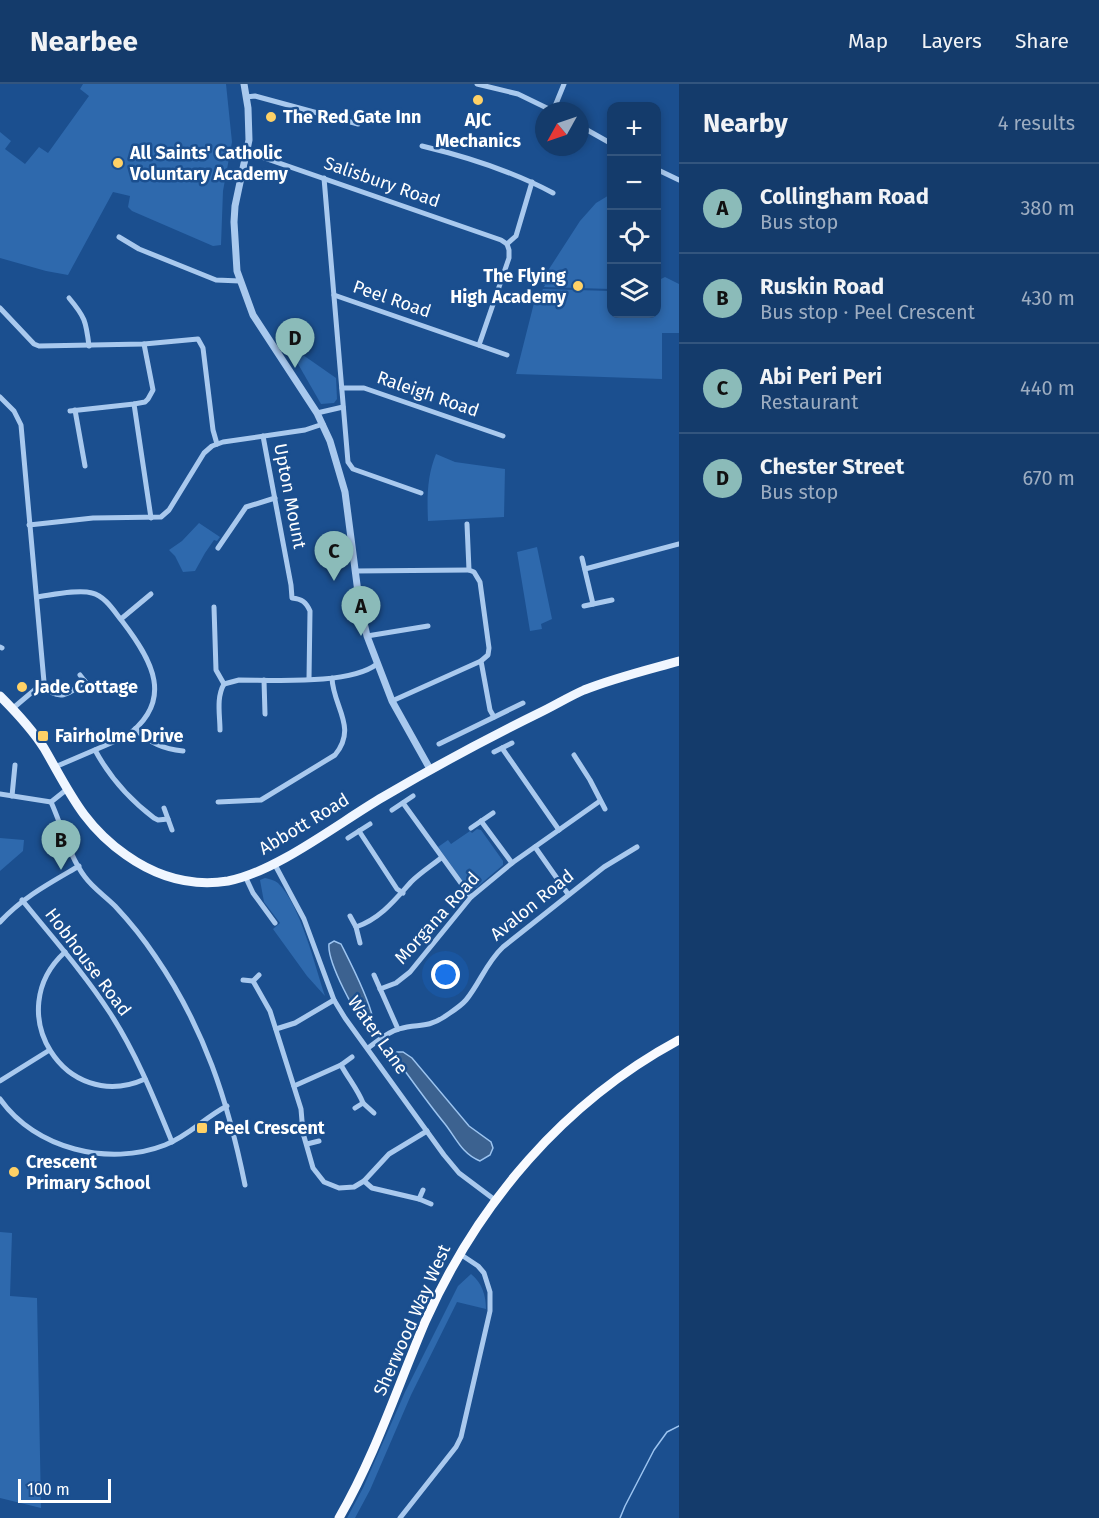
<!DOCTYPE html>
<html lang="en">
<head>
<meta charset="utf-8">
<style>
	:root { --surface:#143b6b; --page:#1d4271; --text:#f1f3f6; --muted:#9dadc1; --line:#33557e; --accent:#8bbbb9 }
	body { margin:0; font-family:"Fira Sans",sans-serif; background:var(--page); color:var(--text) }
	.controls { position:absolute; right:18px; top:18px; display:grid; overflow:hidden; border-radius:12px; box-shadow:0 3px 9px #0003 }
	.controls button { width:54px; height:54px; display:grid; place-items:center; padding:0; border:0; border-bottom:2px solid var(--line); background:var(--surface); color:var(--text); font:30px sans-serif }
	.compass { position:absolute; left:535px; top:18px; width:54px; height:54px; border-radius:50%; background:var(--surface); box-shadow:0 3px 9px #0003; rotate:230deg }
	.scale { position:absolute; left:18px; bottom:15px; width:93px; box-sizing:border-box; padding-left:6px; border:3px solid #fff; border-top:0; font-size:16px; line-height:21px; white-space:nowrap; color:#fff; -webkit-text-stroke:4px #1b4f8f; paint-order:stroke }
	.you { position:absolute; left:446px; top:891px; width:21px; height:21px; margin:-15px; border:4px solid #fff; border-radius:50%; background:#1a73e8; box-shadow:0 0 0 9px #1a73e833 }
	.badge { display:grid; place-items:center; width:39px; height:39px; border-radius:50%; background:var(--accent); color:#111; font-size:20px; font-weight:700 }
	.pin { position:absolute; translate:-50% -50px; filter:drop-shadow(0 2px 3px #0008) }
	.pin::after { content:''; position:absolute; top:32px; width:21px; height:18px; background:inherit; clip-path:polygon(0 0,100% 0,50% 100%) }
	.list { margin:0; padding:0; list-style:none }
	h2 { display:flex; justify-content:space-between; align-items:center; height:78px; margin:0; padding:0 24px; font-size:26px }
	h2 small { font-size:20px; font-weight:400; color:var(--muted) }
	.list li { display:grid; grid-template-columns:39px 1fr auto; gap:18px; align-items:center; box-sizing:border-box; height:90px; padding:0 24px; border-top:2px solid var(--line) }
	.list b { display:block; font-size:22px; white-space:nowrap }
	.list p { margin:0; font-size:20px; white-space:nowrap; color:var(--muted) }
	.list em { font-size:20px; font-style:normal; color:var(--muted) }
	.icon { flex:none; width:33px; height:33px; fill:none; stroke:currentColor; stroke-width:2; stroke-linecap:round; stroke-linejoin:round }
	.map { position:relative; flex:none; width:679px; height:1434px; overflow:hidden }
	header { display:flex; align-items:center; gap:36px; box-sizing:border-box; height:84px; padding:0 30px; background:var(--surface); border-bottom:2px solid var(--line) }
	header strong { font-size:28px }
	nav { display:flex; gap:33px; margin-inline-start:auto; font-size:21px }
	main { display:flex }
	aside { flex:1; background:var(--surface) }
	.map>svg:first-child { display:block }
</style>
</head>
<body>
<header>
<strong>Nearbee</strong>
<nav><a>Map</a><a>Layers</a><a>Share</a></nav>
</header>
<main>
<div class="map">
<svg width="679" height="1434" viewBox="0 0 679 1434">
	<rect width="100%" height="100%" fill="#1b4f8f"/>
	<g fill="#2e69ad">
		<path d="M 83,0 L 226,0 L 232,58 L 223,107 L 221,161 L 213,162 L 132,127 L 128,123 L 130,112 L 113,108 L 68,191 L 46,187 L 0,174 L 0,48 L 11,57 L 5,65 L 25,80 L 39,63 L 48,69 L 89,12 L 80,5 Z"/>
		<path d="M 611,110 L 611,205 L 544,203 L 545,201 L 540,199 L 580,137 L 596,119 Z"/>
		<path d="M 665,193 L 679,200 L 679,249 L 662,249 L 662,295 L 516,290 L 534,219 L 539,207 L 542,207 L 543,205 L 611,207 L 612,230 L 656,230 L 657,197 Z"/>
		<path d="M 293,264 L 336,294 L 337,315 L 334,319 L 321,320 L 290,266 Z"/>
		<path d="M 436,370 L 455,378 L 505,385 L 504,433 L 428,437 C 427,414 427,392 436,370 Z"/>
		<path d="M 199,439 L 220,453 L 217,457 L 214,456 L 205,469 L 195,487 L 183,488 L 175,472 L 169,466 L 182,457 Z"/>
		<path d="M 537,463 L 552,535 L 541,540 L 542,545 L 530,547 L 517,468 Z"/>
		<path d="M 477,745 L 481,746 L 503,777 L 503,781 L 476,804 L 473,800 L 470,802 L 472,808 L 469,806 L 438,763 L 448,756 L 451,760 L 470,747 L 472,749 Z"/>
		<path d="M 0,754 L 24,756 L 23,767 L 0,787 Z"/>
		<path d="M 265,794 C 269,795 274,796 278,799 C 300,820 315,882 325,912 L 307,892 L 273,845 L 280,839 L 264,818 L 260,796 Z"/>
		<path d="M 0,1148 L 12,1149 L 10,1212 L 37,1214 L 41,1424 L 0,1414 Z"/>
		<path d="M 471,1190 C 482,1199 486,1211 486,1225 L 457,1218 L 411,1311 L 370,1406 L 355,1434 L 347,1434 L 363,1404 L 405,1308 L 458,1202 Z"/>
	</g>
	<g fill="#3c6290" stroke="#9cc4f0" stroke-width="1.5">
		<path d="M 334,857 L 341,860 C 349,876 378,931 373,944 L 370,945 C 356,934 327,877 329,860 Z"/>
		<path d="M 397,968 L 403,968 L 412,974 L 469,1042 L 491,1058 L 493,1064 L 490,1071 L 480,1077 C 462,1070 456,1054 445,1040 C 427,1018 411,995 394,972 Z"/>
	</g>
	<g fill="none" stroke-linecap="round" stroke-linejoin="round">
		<path stroke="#9cc4f0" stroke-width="1.5" d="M 620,1434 L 625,1422 L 654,1366 L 667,1348 L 679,1342"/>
		<g stroke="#a9c9ee" stroke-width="5">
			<path d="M 477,0 L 518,10 L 553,27"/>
			<path d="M 246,13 L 255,12 L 358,40"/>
			<path d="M 553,27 L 564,0"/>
			<path d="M 580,42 L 612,60"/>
			<path d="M 422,62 C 468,73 512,87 553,109"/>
			<path d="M 247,68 L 501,156 L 507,160"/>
			<path d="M 656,85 L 679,96"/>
			<path d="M 324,94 L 348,378 L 353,385 L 421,409"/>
			<path d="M 119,153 L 139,165 L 216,196 L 240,197"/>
			<path d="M 507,160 L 516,152 L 532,98"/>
			<path d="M 334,211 L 507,271"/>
			<path d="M 69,214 C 85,233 86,237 89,262"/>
			<path d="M 0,224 L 34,260 L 39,262 L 144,260 L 198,255 L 203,264 L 213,346 L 217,360"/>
			<path d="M 479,261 L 509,174 L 509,166 L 507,160"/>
			<path d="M 342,304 L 364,304 L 503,352"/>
			<path d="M 0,313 L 14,327 L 21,341 L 44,598 L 12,625"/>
			<path d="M 134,320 L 151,434"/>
			<path d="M 75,326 L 85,382"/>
			<path d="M 70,327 L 134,320 L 145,318 L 148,315 L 153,306 L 144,260"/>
			<path d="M 317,329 L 343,323"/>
			<path d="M 263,352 L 291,501 L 292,514 C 302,515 306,518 310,527 L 309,595"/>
			<path d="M 467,440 L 469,486 L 474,488 L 480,498 L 489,564 L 488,571 L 481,577 L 490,626 L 494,633"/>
			<path d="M 29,441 L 93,434 L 161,433 L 169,426 L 204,369 L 212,362 L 223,358 L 305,346 L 323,340"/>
			<path d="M 218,464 L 246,423 L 275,414"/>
			<path d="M 582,474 L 593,520"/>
			<path d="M 585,485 L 679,460"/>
			<path d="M 355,487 L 469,486"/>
			<path d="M 37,513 C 52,511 78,505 92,509 C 105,512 114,527 122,537 C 152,576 176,617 125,653 L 55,683"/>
			<path d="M 584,522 L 612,516"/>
			<path d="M 214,523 L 216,586 L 224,600"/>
			<path d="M 121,535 L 151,510"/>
			<path d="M 367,552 L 428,542"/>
			<path d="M 0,563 L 2,564"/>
			<path d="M 80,591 L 90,604"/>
			<path d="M 264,596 L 265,630"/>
			<path d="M 224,600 L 239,596 C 275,596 350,601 377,580"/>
			<path d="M 41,601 C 60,618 68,611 85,597"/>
			<path d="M 392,617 L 481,577"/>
			<path d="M 135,645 C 150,659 163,665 183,667"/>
			<path d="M 220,646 C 220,631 216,614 224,600"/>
			<path d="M 439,660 L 523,619"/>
			<path d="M 502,664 L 559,746"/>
			<path d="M 95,666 C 110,694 129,715 154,734 L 158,736 L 168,735"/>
			<path d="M 494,668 L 512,659"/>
			<path d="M 574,671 L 590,696 L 605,725"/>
			<path d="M 66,706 L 51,718 C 62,742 69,772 85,793 C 93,804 105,812 115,822 C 129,837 143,854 155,872 C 204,943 228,1017 245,1101"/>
			<path d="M 0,710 L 51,718"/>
			<path d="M 12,712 L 15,681"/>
			<path d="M 218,718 L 261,716 L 335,671 C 358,643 333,623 332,594"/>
			<path d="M 403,719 L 471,813"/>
			<path d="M 164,724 L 172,746"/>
			<path d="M 392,726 L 413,712"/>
			<path d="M 481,737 L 512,779"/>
			<path d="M 471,744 L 493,729"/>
			<path d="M 359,747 L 397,805 L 403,809"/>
			<path d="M 348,754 L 370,740"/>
			<path d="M 535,763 L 568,810"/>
			<path d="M 274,779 L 304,835 L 334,916 L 345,934 L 444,1071 L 459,1089 L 495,1116"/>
			<path d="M 245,792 L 253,809 L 275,839"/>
			<path d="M 22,816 C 52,853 84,889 110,929 C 136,969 154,1014 172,1058"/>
			<path d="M 350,832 L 356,843 L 360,859"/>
			<path d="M 0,838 C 23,813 50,799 79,782"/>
			<path d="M 356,843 C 380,835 395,816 411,798 C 420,789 431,782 441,774"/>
			<path d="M 65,868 C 0,927 65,1031 145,995"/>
			<path d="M 259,891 L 253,897 L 270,927 L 301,1025 L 303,1049 L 313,1084 L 324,1098 L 339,1104 L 354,1103 L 364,1097 L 389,1070 L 427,1047"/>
			<path d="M 374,891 L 398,945"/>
			<path d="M 243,896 L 253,897"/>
			<path d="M 380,905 L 396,899 L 410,888 L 471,813 L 512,779 L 600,717"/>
			<path d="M 276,945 L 295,939 L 334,916"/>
			<path d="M 368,964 C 378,957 387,948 399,945 C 417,939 426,945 444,933 C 451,928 460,923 466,916 C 480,899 486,879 503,863 L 604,783 L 637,763"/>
			<path d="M 341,981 L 352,973"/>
			<path d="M 0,997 L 48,967"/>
			<path d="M 294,1002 L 341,981 C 348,994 358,1006 363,1019 L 355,1024"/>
			<path d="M 0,1015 C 35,1065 109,1083 165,1061 C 189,1052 205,1033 227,1022"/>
			<path d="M 363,1019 L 374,1029"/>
			<path d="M 307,1060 L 319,1057"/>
			<path d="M 364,1097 L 372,1104 L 419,1115 L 423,1106"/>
			<path d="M 419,1115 L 431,1120"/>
			<path d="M 400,1434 L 456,1363 L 461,1353 L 490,1227 L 490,1208 L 484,1189 L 478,1182 L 460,1170"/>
		</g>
		<path stroke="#a9c9ee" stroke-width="7" d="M 244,0 L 248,24 L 249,56 L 235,122 L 234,138 L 237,187 L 253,231 L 317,329 L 330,357 L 345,408 L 359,516 L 367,552 L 392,617 L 430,685"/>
		<path stroke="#f0f6ff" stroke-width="9" d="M 0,612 C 16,628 32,645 44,664 C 69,707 83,741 126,771 C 157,793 190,803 228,797 C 276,788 340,738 383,713 C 434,683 486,655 539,629 C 554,622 568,613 584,606 C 614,594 647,586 679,577"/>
		<path stroke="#f8faff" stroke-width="9" d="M 339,1434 C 375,1372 397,1304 425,1238 C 478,1119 564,1018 679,956"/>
	</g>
	<g fill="#ffd166" stroke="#1b4f8f" stroke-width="2">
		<circle cx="478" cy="16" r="6"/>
		<circle cx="271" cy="33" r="6"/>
		<circle cx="118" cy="79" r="6"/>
		<circle cx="578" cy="202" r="6"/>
		<circle cx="22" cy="603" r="6"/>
		<rect x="37" y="646" width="12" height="12" rx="3"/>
		<rect x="196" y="1038" width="12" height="12" rx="3"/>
		<circle cx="14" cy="1088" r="6"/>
	</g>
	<g text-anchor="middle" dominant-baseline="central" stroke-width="5" stroke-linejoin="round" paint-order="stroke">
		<g font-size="18" font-weight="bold" fill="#fff" stroke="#1b4f8f" text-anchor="start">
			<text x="283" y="33">The Red Gate Inn</text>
			<text x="478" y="36" text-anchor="middle">AJC<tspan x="478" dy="21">Mechanics</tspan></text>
			<text x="130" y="69">All Saints' Catholic<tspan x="130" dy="21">Voluntary Academy</tspan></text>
			<text x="566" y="192" text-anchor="end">The Flying<tspan x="566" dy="21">High Academy</tspan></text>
			<text x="34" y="603">Jade Cottage</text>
			<text x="55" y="652">Fairholme Drive</text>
			<text x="214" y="1044">Peel Crescent</text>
			<text x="26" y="1078">Crescent<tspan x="26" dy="21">Primary School</tspan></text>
		</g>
		<g font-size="18" fill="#fff" stroke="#1b4f8f">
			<text transform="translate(382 98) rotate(19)">Salisbury Road</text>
			<text transform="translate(392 215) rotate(19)">Peel Road</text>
			<text transform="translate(428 310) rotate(19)">Raleigh Road</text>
			<text transform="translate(290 412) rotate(79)">Upton Mount</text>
			<text transform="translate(304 740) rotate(-31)">Abbott Road</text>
			<text transform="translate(532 821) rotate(-39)">Avalon Road</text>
			<text transform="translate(437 834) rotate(-48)">Morgana Road</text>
			<text transform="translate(88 878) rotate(53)">Hobhouse Road</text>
			<text transform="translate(378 951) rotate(55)">Water Lane</text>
			<text transform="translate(412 1236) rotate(-66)">Sherwood Way West</text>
		</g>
	</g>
</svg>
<div class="controls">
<button>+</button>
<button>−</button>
<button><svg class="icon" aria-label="locate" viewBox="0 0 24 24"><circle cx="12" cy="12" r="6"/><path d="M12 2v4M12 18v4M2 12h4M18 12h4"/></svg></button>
<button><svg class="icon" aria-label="layers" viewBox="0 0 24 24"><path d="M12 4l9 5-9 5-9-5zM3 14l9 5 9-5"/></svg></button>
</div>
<svg class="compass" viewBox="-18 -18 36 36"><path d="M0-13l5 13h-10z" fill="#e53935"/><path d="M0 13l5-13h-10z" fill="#9dadc1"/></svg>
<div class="scale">100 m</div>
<div class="you"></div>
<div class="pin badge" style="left:361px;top:552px">A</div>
<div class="pin badge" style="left:61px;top:786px">B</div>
<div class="pin badge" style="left:334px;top:497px">C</div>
<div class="pin badge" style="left:295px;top:284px">D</div>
</div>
<aside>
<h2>Nearby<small>4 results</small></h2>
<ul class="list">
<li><span class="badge">A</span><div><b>Collingham Road</b><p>Bus stop</p></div><em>380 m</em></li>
<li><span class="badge">B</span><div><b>Ruskin Road</b><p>Bus stop · Peel Crescent</p></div><em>430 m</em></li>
<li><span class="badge">C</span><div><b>Abi Peri Peri</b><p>Restaurant</p></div><em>440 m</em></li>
<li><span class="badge">D</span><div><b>Chester Street</b><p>Bus stop</p></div><em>670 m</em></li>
</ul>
</aside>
</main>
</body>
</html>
